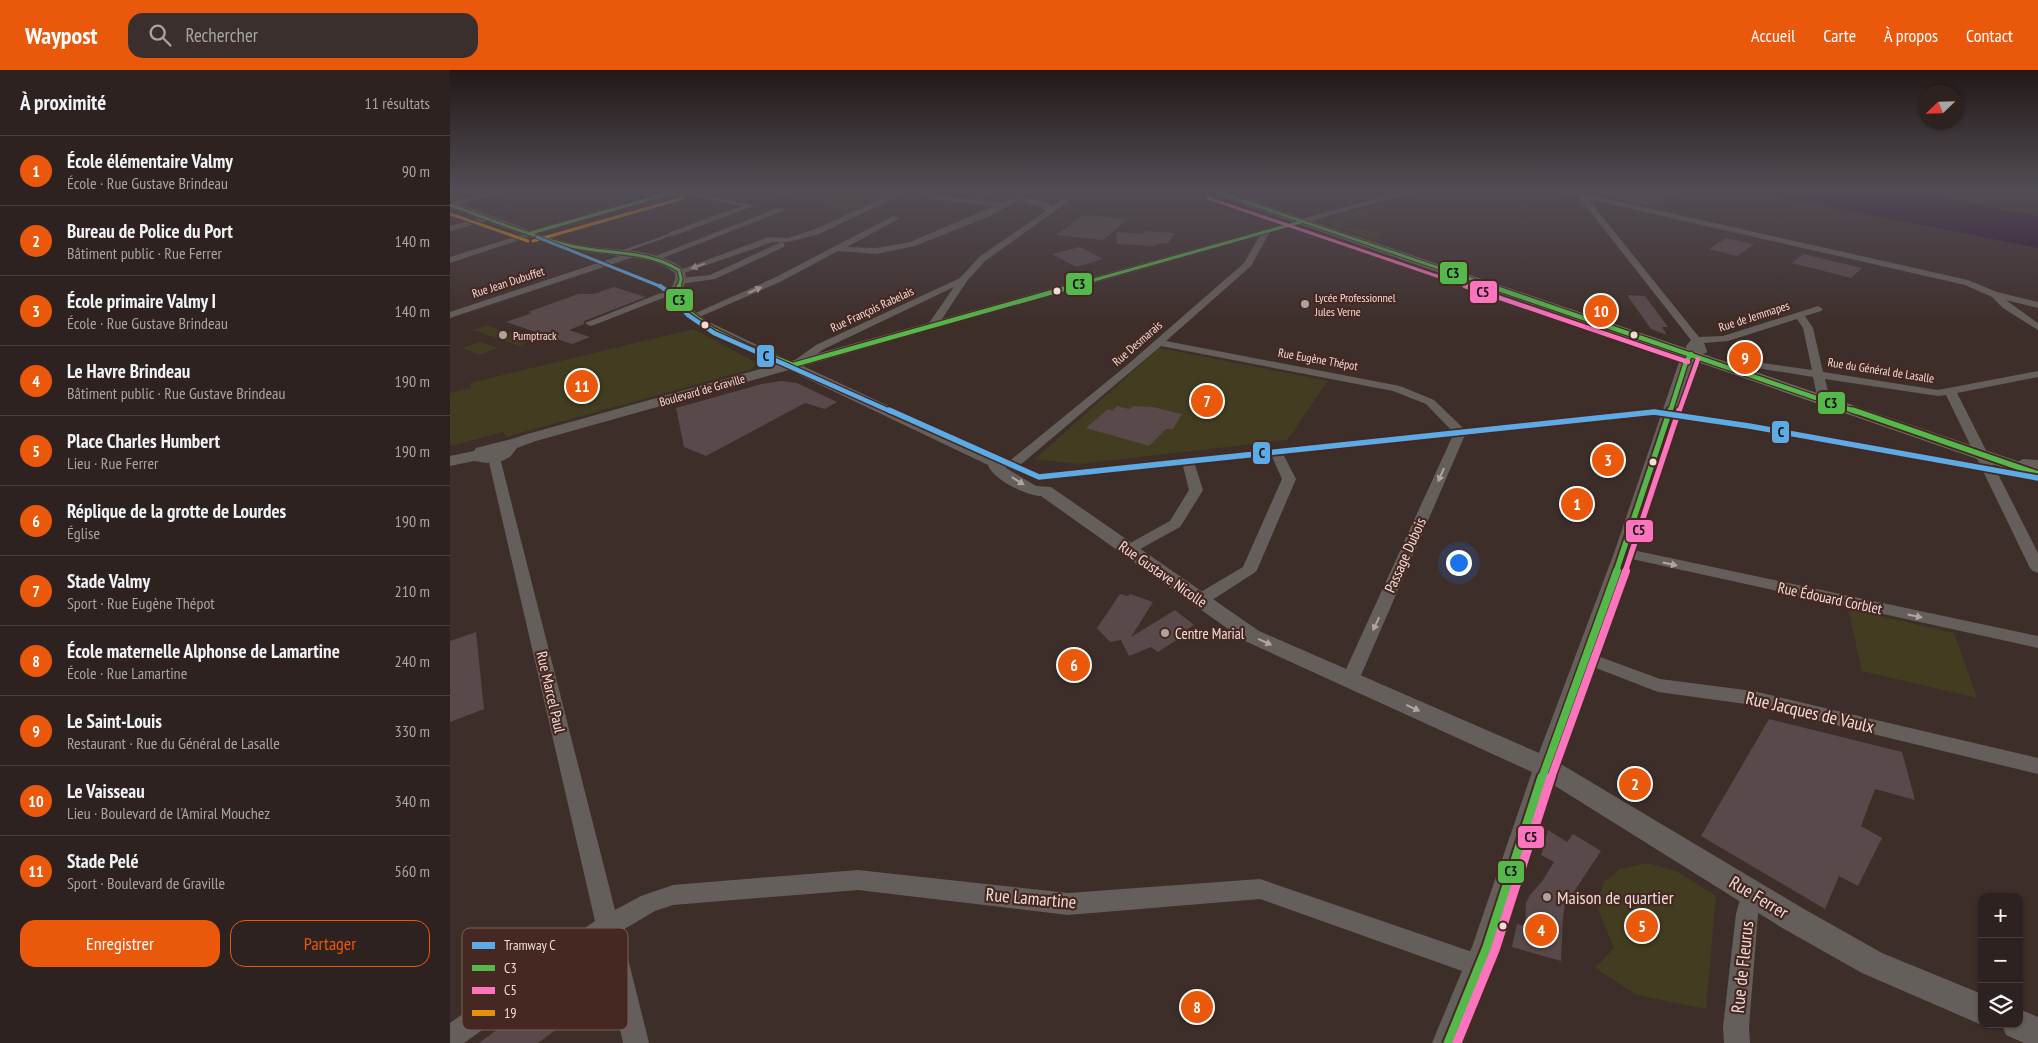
<!DOCTYPE html>
<html lang="fr">
<head>
<meta charset="utf-8">
<style>
	:root { --surface:#2e2220; --page:#3a2f2d; --text:#f1f3f6; --muted:#a7a4a5; --line:#493f3e; --accent:#ea580c }
	body { margin:0; font-family:"PT Sans Narrow",sans-serif; background:var(--page); color:var(--text) }
	.controls { position:absolute; right:15px; bottom:15px; display:grid; overflow:hidden; border-radius:10px; box-shadow:0 1px 4px #0004 }
	.controls button { width:45px; height:45px; display:grid; place-items:center; padding:0; border:0; border-bottom:1px solid var(--line); background:var(--surface); color:var(--text); font:25px sans-serif }
	.compass { position:absolute; left:1468px; top:15px; width:45px; height:45px; border-radius:50%; background:var(--surface); box-shadow:0 1px 4px #0004; rotate:247deg }
	.you { position:absolute; left:1008px; top:492px; width:18px; height:18px; margin:-12px; border:4px solid #fff; border-radius:50%; background:#1a73e8; box-shadow:0 0 0 8px #1a73e833 }
	.badge { display:grid; place-items:center; width:32px; height:32px; border-radius:50%; background:var(--accent); color:#fff; font-size:16px; font-weight:700 }
	.pin { position:absolute; translate:-50% -50%; border:2px solid #fff; box-shadow:0 1px 5px #0006 }
	.list { margin:0; padding:0; list-style:none }
	h2 { display:flex; justify-content:space-between; align-items:center; height:65px; margin:0; padding:0 20px; font-size:21px }
	h2 small { font-size:16px; font-weight:400; color:var(--muted) }
	.list li { display:grid; grid-template-columns:32px 1fr auto; gap:15px; align-items:center; box-sizing:border-box; height:70px; padding:0 20px; border-top:1px solid var(--line) }
	.list b { display:block; font-size:19px; white-space:nowrap }
	.list p { margin:0; font-size:16px; white-space:nowrap; color:var(--muted) }
	.list em { font-size:16px; font-style:normal; color:var(--muted) }
	.actions { display:flex; gap:10px; padding:15px 20px }
	.actions a { flex:1; padding:11px 0; border:1px solid var(--accent); border-radius:15px; text-align:center; font-size:18px; color:var(--accent) }
	.actions .main { background:var(--accent); color:#fff }
	.icon { flex:none; width:28px; height:28px; fill:none; stroke:currentColor; stroke-width:2; stroke-linecap:round; stroke-linejoin:round }
	.map { position:relative; flex:none; width:1588px; height:973px; overflow:hidden }
	header { display:flex; align-items:center; gap:30px; box-sizing:border-box; height:70px; padding:0 25px; background:var(--accent); color:#fff }
	header strong { font-size:24px }
	nav { display:flex; gap:28px; margin-inline-start:auto; font-size:18px }
	.search { width:350px; height:45px; background:var(--page); display:flex; align-items:center; gap:12px; box-sizing:border-box; padding:0 18px; border-radius:15px; color:var(--muted); font-size:19px }
	main { display:flex }
	aside { flex:1; background:var(--surface) }
	.map>svg:first-child { display:block }
</style>
</head>
<body>
<header>
<strong>Waypost</strong>
<div class="search"><svg class="icon" aria-label="search" viewBox="0 0 24 24"><circle cx="10" cy="10" r="6"/><path d="M15 15l6 6"/></svg>Rechercher</div>
<nav><a>Accueil</a><a>Carte</a><a>À propos</a><a>Contact</a></nav>
</header>
<main>
<aside>
<h2>À proximité<small>11 résultats</small></h2>
<ul class="list">
<li><span class="badge">1</span><div><b>École élémentaire Valmy</b><p>École · Rue Gustave Brindeau</p></div><em>90 m</em></li>
<li><span class="badge">2</span><div><b>Bureau de Police du Port</b><p>Bâtiment public · Rue Ferrer</p></div><em>140 m</em></li>
<li><span class="badge">3</span><div><b>École primaire Valmy I</b><p>École · Rue Gustave Brindeau</p></div><em>140 m</em></li>
<li><span class="badge">4</span><div><b>Le Havre Brindeau</b><p>Bâtiment public · Rue Gustave Brindeau</p></div><em>190 m</em></li>
<li><span class="badge">5</span><div><b>Place Charles Humbert</b><p>Lieu · Rue Ferrer</p></div><em>190 m</em></li>
<li><span class="badge">6</span><div><b>Réplique de la grotte de Lourdes</b><p>Église</p></div><em>190 m</em></li>
<li><span class="badge">7</span><div><b>Stade Valmy</b><p>Sport · Rue Eugène Thépot</p></div><em>210 m</em></li>
<li><span class="badge">8</span><div><b>École maternelle Alphonse de Lamartine</b><p>École · Rue Lamartine</p></div><em>240 m</em></li>
<li><span class="badge">9</span><div><b>Le Saint-Louis</b><p>Restaurant · Rue du Général de Lasalle</p></div><em>330 m</em></li>
<li><span class="badge">10</span><div><b>Le Vaisseau</b><p>Lieu · Boulevard de l'Amiral Mouchez</p></div><em>340 m</em></li>
<li><span class="badge">11</span><div><b>Stade Pelé</b><p>Sport · Boulevard de Graville</p></div><em>560 m</em></li>
</ul>
<div class="actions"><a class="main">Enregistrer</a><a>Partager</a></div>
</aside>
<div class="map">
<svg width="1588" height="973" viewBox="0 0 1588 973">
	<rect width="100%" height="100%" fill="#3e2e2a"/>
	<g fill="#423c20">
		<path d="M 317,120 L 461,120 L 411,144 L 329,125 Z"/>
		<path d="M 924,136 L 923,144 L 893,147 L 893,157 L 929,162 L 930,168 L 924,170 L 881,155 L 882,148 Z"/>
		<path d="M 37,255 L 82,271 L 69,276 L 24,260 Z"/>
		<path d="M 243,259 L 307,293 L 302,299 L 63,365 L 57,367 L 53,362 L 0,376 L 0,323 L 21,318 L 20,313 Z"/>
		<path d="M 30,272 L 48,278 L 29,285 L 12,278 Z"/>
		<path d="M 709,278 L 878,311 L 837,370 L 629,394 L 585,389 Z"/>
		<path d="M 1398,539 L 1504,563 L 1527,628 L 1412,601 Z"/>
		<path d="M 1198,793 L 1226,801 L 1266,826 L 1256,939 L 1187,925 L 1145,898 L 1164,878 L 1147,837 L 1153,813 L 1170,799 Z"/>
	</g>
	<path fill="#2f112d" d="M 1297,120 L 1448,120 L 1588,146 L 1588,178 Z"/>
	<g fill="#59494a">
		<path d="M 1147,120 L 1231,120 L 1199,136 L 1147,124 Z"/>
		<path d="M 634,145 L 678,149 L 653,170 L 606,165 Z"/>
		<path d="M 696,161 L 725,163 L 718,173 L 707,174 L 705,176 L 667,174 L 666,162 L 694,164 Z"/>
		<path d="M 1276,168 L 1304,174 L 1287,186 L 1259,179 Z"/>
		<path d="M 630,177 L 653,189 L 626,197 L 602,184 Z"/>
		<path d="M 1353,184 L 1412,198 L 1401,208 L 1342,193 Z"/>
		<path d="M 164,217 L 196,227 L 134,251 L 134,254 L 119,260 L 140,267 L 122,274 L 56,252 L 82,243 L 78,242 L 128,224 L 144,224 Z"/>
		<path d="M 1177,225 L 1195,226 L 1218,257 L 1212,257 L 1217,265 L 1201,259 Z"/>
		<path d="M 331,311 L 347,313 L 387,332 L 375,339 L 355,333 L 256,386 L 234,377 L 226,338 L 312,314 Z"/>
		<path d="M 667,336 L 679,339 L 683,336 L 703,337 L 732,344 L 723,359 L 716,359 L 699,376 L 636,358 L 658,339 L 662,341 Z"/>
		<path d="M 670,524 L 678,526 L 680,524 L 703,532 L 681,567 L 725,540 L 744,555 L 733,562 L 736,564 L 708,582 L 701,577 L 679,586 L 671,570 L 660,572 L 647,558 Z"/>
		<path d="M 26,562 L 34,639 L 0,652 L 0,571 Z"/>
		<path d="M 1319,649 L 1452,682 L 1465,730 L 1425,719 L 1411,756 L 1432,768 L 1408,816 L 1389,806 L 1375,839 L 1251,766 Z"/>
		<path d="M 1098,760 L 1117,772 L 1123,764 L 1151,781 L 1115,835 L 1113,846 L 1111,891 L 1062,877 L 1067,854 L 1075,856 L 1076,833 L 1080,825 L 1093,810 L 1104,792 L 1091,785 Z"/>
		<path d="M 95,924 L 115,953 L 88,973 L 29,973 Z"/>
	</g>
	<g fill="none" stroke-linecap="round" stroke-linejoin="round">
		<path fill="#655f5b" fill-rule="evenodd" d="M 221,163 L 226,164 L 178,181 L 173,180 Z"/>
		<g fill="#655f5b" fill-rule="evenodd">
			<path d="M 47,120 L 58,120 L 0,137 L 0,133 Z"/>
			<path d="M 224,120 L 234,120 L 304,136 L 223,166 L 219,164 L 220,162 L 292,136 L 228,123 L 87,164 L 0,193 L 0,187 L 77,163 L 78,161 Z"/>
			<path d="M 451,120 L 460,120 L 369,164 L 338,172 L 323,172 L 234,203 L 231,204 L 227,201 L 319,167 L 338,168 L 363,160 Z"/>
			<path d="M 471,120 L 478,120 L 482,125 L 521,129 L 540,120 L 548,120 L 530,130 L 552,133 L 576,120 L 580,122 L 573,127 L 597,133 L 601,137 L 612,129 L 619,131 L 535,191 L 517,211 L 486,258 L 482,259 L 477,256 L 504,217 L 374,279 L 347,297 L 339,297 L 338,295 L 366,275 L 510,208 L 529,187 L 596,141 L 591,137 L 568,130 L 540,146 L 465,176 L 426,184 L 388,181 L 330,212 L 247,248 L 241,248 L 239,246 L 324,208 L 443,146 L 450,148 L 397,177 L 426,178 L 460,172 L 545,136 L 480,129 Z"/>
			<path d="M 1107,120 L 1118,120 L 1518,210 L 1547,222 L 1588,232 L 1588,238 L 1556,230 L 1588,253 L 1588,260 L 1553,238 L 1542,227 L 1515,215 L 1138,129 L 1249,267 L 1273,266 L 1368,236 L 1373,239 L 1371,241 L 1355,246 L 1363,258 L 1373,302 L 1488,320 L 1588,301 L 1588,307 L 1507,323 L 1588,483 L 1588,503 L 1583,501 L 1580,498 L 1496,325 L 1488,326 L 1375,309 L 1380,330 L 1374,334 L 1368,330 L 1363,307 L 1295,296 L 1294,294 L 1299,291 L 1362,300 L 1353,258 L 1347,249 L 1278,271 L 1254,273 L 1257,281 L 1256,283 L 1241,287 L 1237,286 L 1236,276 L 1241,270 L 1128,126 L 1107,122 Z"/>
			<path d="M 328,138 L 335,140 L 205,191 L 198,189 Z"/>
			<path d="M 38,146 L 42,148 L 41,150 L 0,161 L 0,156 Z"/>
			<path d="M 813,160 L 820,162 L 801,196 L 716,271 L 950,316 L 984,330 L 1012,357 L 1015,365 L 909,610 L 906,615 L 900,617 L 894,615 L 891,610 L 1003,365 L 1002,361 L 976,334 L 943,321 L 711,276 L 569,396 L 559,396 L 557,393 L 676,296 L 794,193 Z"/>
			<path d="M 331,172 L 334,173 L 334,177 L 265,209 L 231,214 L 226,211 L 231,208 L 260,205 Z"/>
			<path d="M 181,182 L 184,183 L 184,187 L 0,248 L 0,242 Z"/>
			<path d="M 227,220 L 232,223 L 230,225 L 213,228 L 144,255 L 140,256 L 135,253 L 208,224 Z"/>
			<path d="M 826,378 L 832,382 L 846,409 L 807,500 L 804,503 L 756,534 L 750,535 L 744,534 L 742,530 L 744,526 L 793,497 L 832,409 L 820,382 Z"/>
			<path d="M 44,384 L 50,388 L 165,840 L 191,826 L 223,815 L 408,800 L 618,823 L 810,809 L 1037,887 L 1041,895 L 1037,903 L 1029,907 L 810,829 L 618,845 L 408,820 L 223,835 L 205,841 L 171,861 L 199,973 L 173,973 L 151,875 L 14,973 L 0,973 L 0,953 L 145,851 L 38,388 Z"/>
			<path d="M 738,388 L 744,392 L 753,420 L 732,454 L 730,457 L 683,483 L 673,483 L 671,480 L 673,477 L 720,451 L 739,420 L 732,392 Z"/>
			<path d="M 1573,389 L 1588,390 L 1588,398 L 1575,397 L 1566,401 L 1561,400 L 1559,397 Z"/>
			<path d="M 1173,478 L 1588,566 L 1588,578 L 1168,486 L 1166,483 L 1168,480 Z"/>
			<path d="M 1134,581 L 1210,609 L 1303,621 L 1588,688 L 1588,704 L 1303,635 L 1208,622 L 1128,591 L 1125,587 L 1128,583 Z"/>
			<path d="M 1302,812 L 1310,815 L 1313,822 L 1308,844 L 1299,957 L 1300,973 L 1274,973 L 1273,957 L 1286,844 L 1294,815 Z"/>
		</g>
		<g fill="#655f5b" fill-rule="evenodd">
			<path d="M 957,120 L 970,120 L 353,296 L 552,389 L 556,398 L 586,416 L 601,417 L 809,561 L 1089,683 L 1164,483 L 1229,292 L 1236,281 L 1246,281 L 1248,284 L 1243,292 L 1182,483 L 1109,693 L 1354,839 L 1432,883 L 1532,924 L 1532,954 L 1535,954 L 1532,955 L 1412,903 L 1334,859 L 1102,714 L 1052,877 L 1014,973 L 982,973 L 1022,877 L 1082,702 L 795,571 L 591,426 C 577,426 542,409 538,395 L 339,300 L 86,371 L 67,378 L 60,387 L 52,391 L 37,393 L 24,391 L 0,396 L 0,386 L 24,381 L 26,378 C 43,373 58,371 74,365 L 328,294 L 251,258 C 240,250 220,237 221,222 C 222,215 226,210 225,203 C 208,189 183,187 162,185 C 105,180 54,157 0,138 L 0,132 C 41,143 79,163 120,173 C 155,182 196,175 228,195 C 244,204 229,216 234,229 C 239,239 251,246 259,252 L 341,291 Z"/>
			<path d="M 1569,939 L 1588,947 L 1588,973 L 1574,973 L 1556,965 L 1552,954 L 1569,954 Z"/>
		</g>
		<path fill="#706a66" fill-rule="evenodd" d="M 756,120 L 770,120 L 1588,398 L 1588,410 L 757,122 Z"/>
		<g stroke="#462822" stroke-width="5">
			<g id="bus-1-far4">
				<path d="M 761,120 L 1044,217"/>
				<path d="M 0,135 C 40,149 79,166 121,176 C 158,185 195,179 229,200 L 231,209 L 229,217"/>
				<path d="M 81,163 L 231,120"/>
				<path d="M 619,217 L 854,151"/>
			</g>
		</g>
		<g stroke="#462822" stroke-width="7">
			<g id="bus-1-far3">
				<path d="M 229,216 L 227,227 L 236,240 L 263,260 L 296,276 L 343,295 L 624,216"/>
				<path d="M 1040,216 L 1407,342"/>
				<path d="M 1220,342 L 1236,292 L 1241,284"/>
			</g>
		</g>
		<g stroke="#462822" stroke-width="9">
			<g id="bus-1-far2">
				<path d="M 1403,340 L 1588,404"/>
				<path d="M 1166,502 L 1220,340"/>
			</g>
		</g>
		<g stroke="#462822" stroke-width="11">
			<path id="bus-1-far1" d="M 1092,708 L 1167,501"/>
		</g>
		<g stroke="#462822" stroke-width="13">
			<path id="bus-1" d="M 998,973 L 1037,877 L 1092,707"/>
		</g>
		<g stroke="#462822" stroke-width="5">
			<path id="bus-2-far4" d="M 758,128 L 1019,217"/>
		</g>
		<g stroke="#462822" stroke-width="7">
			<g id="bus-2-far3">
				<path d="M 1015,216 L 1238,292"/>
				<path d="M 1229,342 L 1248,289"/>
			</g>
		</g>
		<g stroke="#462822" stroke-width="9">
			<path id="bus-2-far2" d="M 1175,502 L 1229,340"/>
		</g>
		<g stroke="#462822" stroke-width="11">
			<path id="bus-2-far1" d="M 1101,708 L 1176,501"/>
		</g>
		<g stroke="#462822" stroke-width="13">
			<path id="bus-2" d="M 1007,973 L 1045,880 L 1101,707"/>
		</g>
		<g stroke="#462822" stroke-width="5">
			<g id="bus-3">
				<path d="M 0,144 L 78,171"/>
				<path d="M 83,171 L 233,128"/>
			</g>
		</g>
		<use href="#bus-1-far4" stroke="#54b84a" stroke-width="3"/>
		<use href="#bus-1-far3" stroke="#54b84a" stroke-width="4.5"/>
		<use href="#bus-1-far2" stroke="#54b84a" stroke-width="5.5"/>
		<use href="#bus-1-far1" stroke="#54b84a" stroke-width="8"/>
		<use href="#bus-1" stroke="#54b84a" stroke-width="9"/>
		<use href="#bus-2-far4" stroke="#fc73be" stroke-width="3"/>
		<use href="#bus-2-far3" stroke="#fc73be" stroke-width="4.5"/>
		<use href="#bus-2-far2" stroke="#fc73be" stroke-width="5.5"/>
		<use href="#bus-2-far1" stroke="#fc73be" stroke-width="8"/>
		<use href="#bus-2" stroke="#fc73be" stroke-width="9"/>
		<use href="#bus-3" stroke="#e88f0d" stroke-width="3"/>
		<g stroke="#462822" stroke-width="5">
			<path id="tram-1-far2" d="M 87,167 L 212,217"/>
		</g>
		<g stroke="#462822" stroke-width="7">
			<path id="tram-1-far1" d="M 210,216 L 220,223 L 238,245 L 264,263 L 442,342"/>
		</g>
		<g stroke="#462822" stroke-width="9">
			<path id="tram-1" d="M 439,340 L 589,407 L 1204,342 L 1299,356 L 1588,408"/>
		</g>
		<use href="#tram-1-far2" stroke="#5aabe6" stroke-width="3"/>
		<use href="#tram-1-far1" stroke="#5aabe6" stroke-width="4.5"/>
		<use href="#tram-1" stroke="#5aabe6" stroke-width="5.5"/>
	</g>
	<defs><path id="oneway-solid" d="M-6-.8H1V-3.2L6.5 0L1 3.2V.8H-6Z" transform="scale(1.25)"/></defs>
	<g fill="#b2a4a0">
		<use href="#oneway-solid" transform="translate(248 196) rotate(161)"/>
		<use href="#oneway-solid" transform="translate(305 220) rotate(-24)"/>
		<use href="#oneway-solid" transform="translate(991 405) rotate(114)"/>
		<use href="#oneway-solid" transform="translate(568 411) rotate(32)"/>
		<use href="#oneway-solid" transform="translate(1220 494) rotate(12)"/>
		<use href="#oneway-solid" transform="translate(1465 546) rotate(12)"/>
		<use href="#oneway-solid" transform="translate(926 554) rotate(115)"/>
		<use href="#oneway-solid" transform="translate(815 572) rotate(24)"/>
		<use href="#oneway-solid" transform="translate(963 638) rotate(24)"/>
	</g>
	<linearGradient id="sky" x2="0" y2="1"><stop stop-color="#221917"/><stop offset="0.47" stop-color="#524c55"/><stop offset="1" stop-color="#524c55" stop-opacity="0"/></linearGradient>
	<rect width="1588" height="256" fill="url(#sky)"/>
	<g fill="#f1ddd8" stroke="#462822" stroke-width="2">
		<circle cx="607" cy="221" r="4.5"/>
		<circle cx="255" cy="255" r="4.5"/>
		<circle cx="1184" cy="265" r="4.5"/>
		<circle cx="1203" cy="392" r="4.5"/>
		<circle cx="1053" cy="856" r="4.5"/>
	</g>
	<g fill="#b2a09b" stroke="#462822" stroke-width="2">
		<circle cx="855" cy="234" r="5"/>
		<circle cx="53" cy="265" r="5"/>
		<circle cx="715" cy="563" r="5"/>
		<circle cx="1097" cy="827" r="5"/>
	</g>
	<g text-anchor="middle" dominant-baseline="central" stroke-width="4.5" stroke-linejoin="round" paint-order="stroke">
		<g font-size="12" fill="#f1ddd8" stroke="#462822">
			<text transform="translate(58 212) rotate(-18)">Rue Jean Dubuffet</text>
			<text transform="translate(422 239) rotate(-25)">Rue François Rabelais</text>
			<text transform="translate(1304 246) rotate(-18)">Rue de Jemmapes</text>
			<text transform="translate(687 273) rotate(-41)">Rue Desmarais</text>
			<text transform="translate(868 289) rotate(10)">Rue Eugène Thépot</text>
			<text transform="translate(1431 300) rotate(9)">Rue du Général de Lasalle</text>
			<text transform="translate(252 320) rotate(-16)">Boulevard de Graville</text>
		</g>
		<g font-size="12" fill="#f1ddd8" stroke="#462822" text-anchor="start">
			<text x="865" y="227">Lycée Professionnel<tspan x="865" dy="14">Jules Verne</tspan></text>
			<text x="63" y="265">Pumptrack</text>
		</g>
		<g font-size="15" fill="#f1ddd8" stroke="#462822">
			<text transform="translate(955 485) rotate(-66)">Passage Dubois</text>
			<text transform="translate(713 504) rotate(35)">Rue Gustave Nicolle</text>
			<text transform="translate(1380 528) rotate(12)">Rue Édouard Corblet</text>
			<text transform="translate(101 622) rotate(77)">Rue Marcel Paul</text>
		</g>
		<g font-size="15" fill="#f1ddd8" stroke="#462822" text-anchor="start">
			<text x="725" y="563">Centre Marial</text>
		</g>
		<g font-size="18" fill="#f1ddd8" stroke="#462822">
			<text transform="translate(1360 642) rotate(13)">Rue Jacques de Vaulx</text>
			<text transform="translate(1309 827) rotate(31)">Rue Ferrer</text>
			<text transform="translate(581 828) rotate(5)">Rue Lamartine</text>
			<text transform="translate(1292 897) rotate(-84)">Rue de Fleurus</text>
		</g>
		<g font-size="18" fill="#f1ddd8" stroke="#462822" text-anchor="start">
			<text x="1107" y="827">Maison de quartier</text>
		</g>
	</g>
	<rect x="12" y="858" width="166" height="102" rx="8" fill="#462822" stroke="#795e59" stroke-width="1"/>
	<rect x="22" y="872" width="23" height="7" fill="#5aabe6"/>
	<rect x="22" y="895" width="23" height="6" fill="#54b84a"/>
	<rect x="22" y="917" width="23" height="7" fill="#fc73be"/>
	<rect x="22" y="940" width="23" height="6" fill="#e88f0d"/>
	<g font-size="14" fill="#f1ddd8">
		<text x="54" y="880">Tramway C</text>
		<text x="54" y="903">C3</text>
		<text x="54" y="925">C5</text>
		<text x="54" y="948">19</text>
	</g>
	<g stroke="#462822" stroke-width="2">
		<rect x="989" y="191" width="29" height="24" rx="5" fill="#54b84a"/>
		<rect x="615" y="202" width="28" height="24" rx="5" fill="#54b84a"/>
		<rect x="1019" y="210" width="29" height="24" rx="5" fill="#fc73be"/>
		<rect x="215" y="218" width="29" height="24" rx="5" fill="#54b84a"/>
		<rect x="306" y="274" width="19" height="24" rx="5" fill="#5aabe6"/>
		<rect x="1367" y="321" width="29" height="24" rx="5" fill="#54b84a"/>
		<rect x="1321" y="350" width="19" height="24" rx="5" fill="#5aabe6"/>
		<rect x="802" y="371" width="19" height="24" rx="5" fill="#5aabe6"/>
		<rect x="1175" y="449" width="29" height="24" rx="5" fill="#fc73be"/>
		<rect x="1067" y="755" width="28" height="24" rx="5" fill="#fc73be"/>
		<rect x="1047" y="790" width="28" height="24" rx="5" fill="#54b84a"/>
	</g>
	<g font-size="14" text-anchor="middle" font-weight="bold" fill="#111">
		<text x="1003" y="208">C3</text>
		<text x="629" y="219">C3</text>
		<text x="1033" y="227">C5</text>
		<text x="229" y="235">C3</text>
		<text x="316" y="291">C</text>
		<text x="1381" y="338">C3</text>
		<text x="1331" y="367">C</text>
		<text x="812" y="388">C</text>
		<text x="1189" y="465">C5</text>
		<text x="1081" y="772">C5</text>
		<text x="1061" y="806">C3</text>
	</g>
</svg>
<div class="controls">
<button>+</button>
<button>−</button>
<button><svg class="icon" aria-label="layers" viewBox="0 0 24 24"><path d="M12 4l9 5-9 5-9-5zM3 14l9 5 9-5"/></svg></button>
</div>
<svg class="compass" viewBox="-18 -18 36 36"><path d="M0-13l5 13h-10z" fill="#e53935"/><path d="M0 13l5-13h-10z" fill="#a7a4a5"/></svg>
<div class="you"></div>
<div class="pin badge" style="left:1127px;top:434px">1</div>
<div class="pin badge" style="left:1185px;top:714px">2</div>
<div class="pin badge" style="left:1158px;top:390px">3</div>
<div class="pin badge" style="left:1091px;top:860px">4</div>
<div class="pin badge" style="left:1192px;top:856px">5</div>
<div class="pin badge" style="left:624px;top:595px">6</div>
<div class="pin badge" style="left:757px;top:331px">7</div>
<div class="pin badge" style="left:747px;top:937px">8</div>
<div class="pin badge" style="left:1295px;top:288px">9</div>
<div class="pin badge" style="left:1151px;top:241px">10</div>
<div class="pin badge" style="left:132px;top:316px">11</div>
</div>
</main>
</body>
</html>
